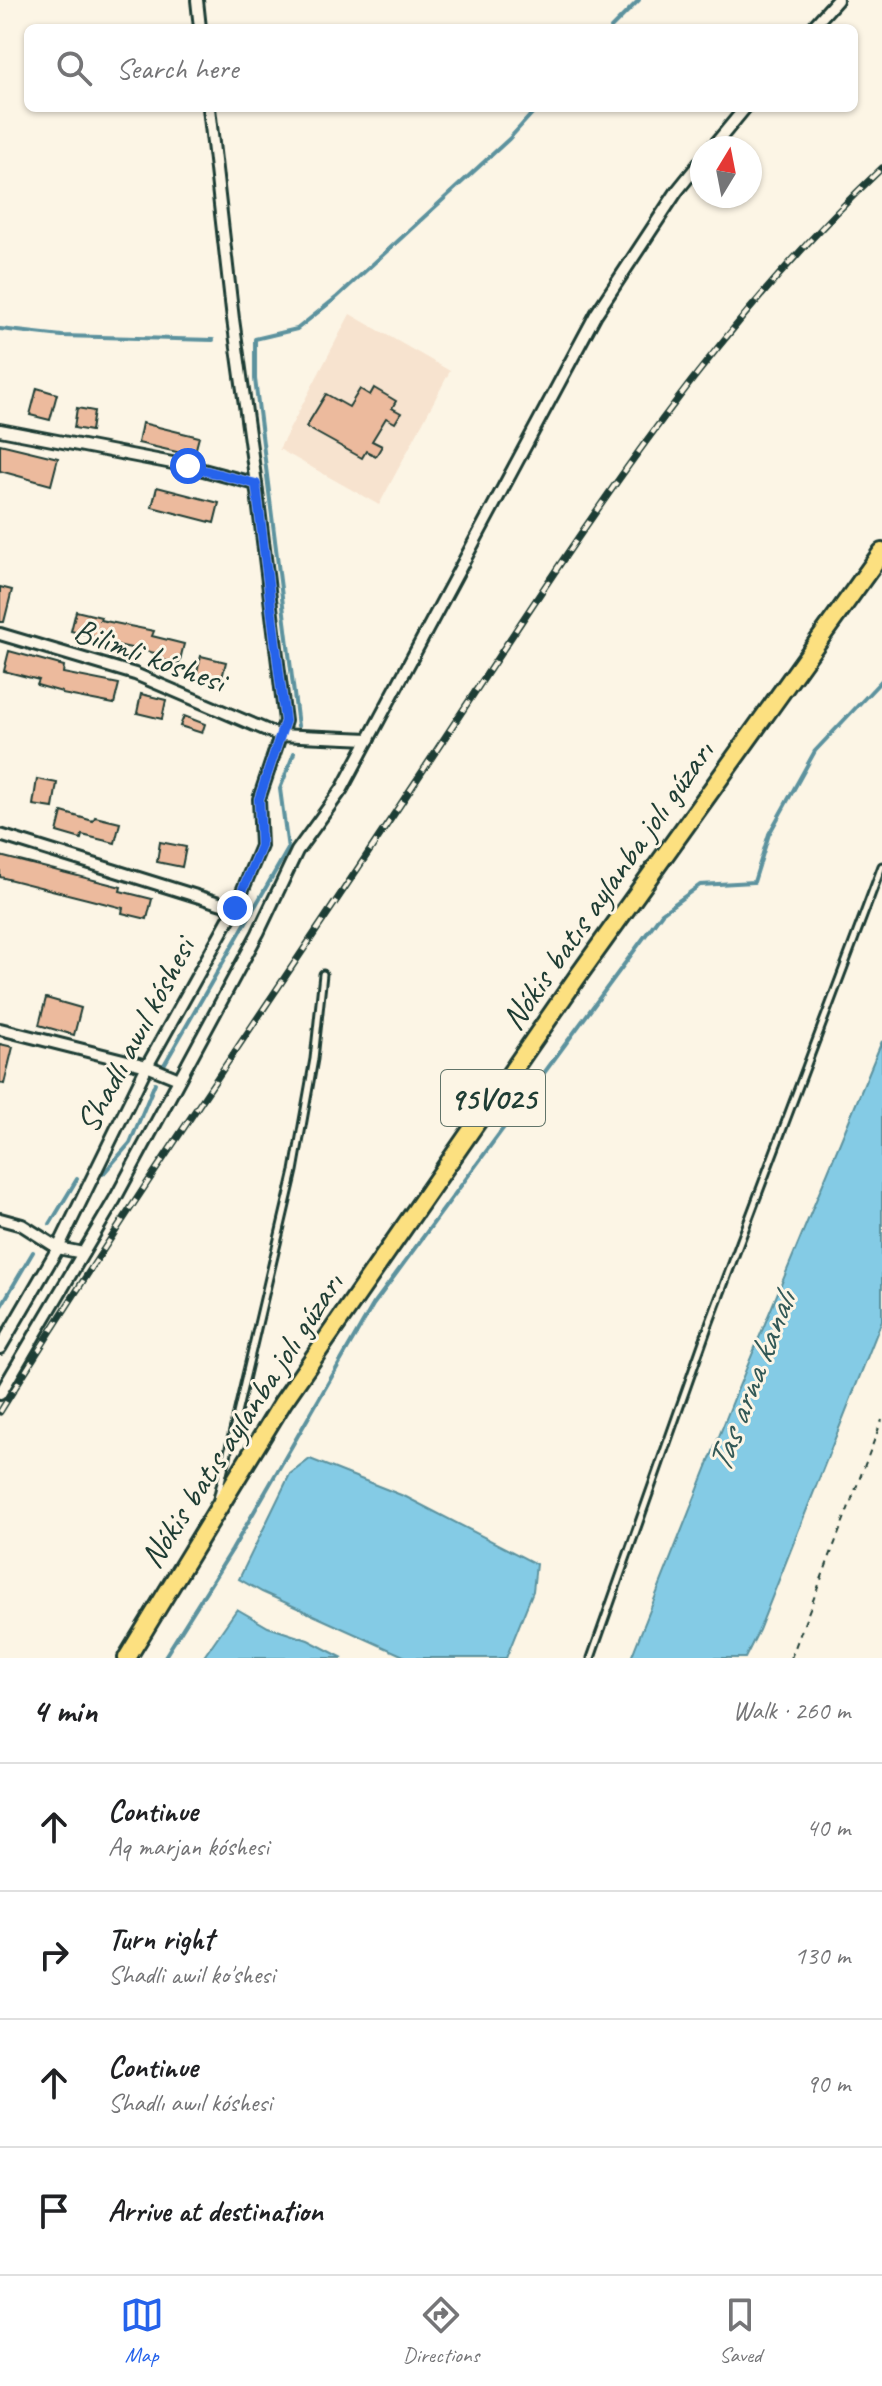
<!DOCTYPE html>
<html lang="en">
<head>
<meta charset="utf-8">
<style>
	:root { --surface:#fff; --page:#f2f2f2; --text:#202124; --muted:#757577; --line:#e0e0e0; --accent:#2563eb }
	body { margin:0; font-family:Caveat,sans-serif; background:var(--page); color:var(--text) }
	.compass { position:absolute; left:690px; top:136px; width:72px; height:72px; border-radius:50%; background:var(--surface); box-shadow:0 2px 6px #0004; rotate:10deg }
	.stop { position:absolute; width:24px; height:24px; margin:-18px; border:6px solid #2563eb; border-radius:50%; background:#fff }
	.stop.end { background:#2563eb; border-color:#fff; box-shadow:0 2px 8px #0008 }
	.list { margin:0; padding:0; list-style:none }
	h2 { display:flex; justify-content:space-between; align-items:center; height:104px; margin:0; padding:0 32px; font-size:34px }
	h2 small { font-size:26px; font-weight:400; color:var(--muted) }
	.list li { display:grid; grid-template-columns:52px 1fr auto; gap:24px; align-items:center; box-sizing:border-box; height:128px; padding:0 32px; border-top:2px solid var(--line) }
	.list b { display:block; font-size:30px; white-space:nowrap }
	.list p { margin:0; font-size:26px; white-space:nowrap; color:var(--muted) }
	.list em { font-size:26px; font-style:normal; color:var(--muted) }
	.icon { flex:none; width:44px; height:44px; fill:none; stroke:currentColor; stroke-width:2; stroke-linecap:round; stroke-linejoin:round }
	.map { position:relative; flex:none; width:882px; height:1658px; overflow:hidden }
	.search { position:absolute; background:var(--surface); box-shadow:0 2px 6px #0004; left:24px; right:24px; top:24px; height:88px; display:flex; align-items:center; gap:20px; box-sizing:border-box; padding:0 28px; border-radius:12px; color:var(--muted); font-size:30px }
	.sheet { height:616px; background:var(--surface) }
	nav { display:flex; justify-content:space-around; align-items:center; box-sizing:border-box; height:112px; border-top:2px solid var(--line); background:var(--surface); font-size:22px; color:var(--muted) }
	nav a { display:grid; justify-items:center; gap:4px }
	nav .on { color:var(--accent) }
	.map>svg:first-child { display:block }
</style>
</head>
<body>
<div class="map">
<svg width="882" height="1658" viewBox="0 0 882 1658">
	<rect width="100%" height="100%" fill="#fcf5e5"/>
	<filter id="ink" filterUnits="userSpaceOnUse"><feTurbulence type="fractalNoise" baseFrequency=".0125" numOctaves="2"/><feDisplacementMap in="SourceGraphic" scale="16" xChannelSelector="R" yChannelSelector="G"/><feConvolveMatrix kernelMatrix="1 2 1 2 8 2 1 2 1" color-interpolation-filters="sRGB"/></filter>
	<g filter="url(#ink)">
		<path fill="#f7e3cf" d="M 350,314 L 450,371 L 379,505 L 279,449 Z"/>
		<g fill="#84cbe5" stroke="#5c929e" stroke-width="2">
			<path d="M 882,1041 L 882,1320 L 759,1630 L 745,1658 L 631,1658 L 737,1391 Z"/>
			<path d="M 310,1459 L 406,1497 L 536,1564 L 533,1591 L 506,1658 L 408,1658 L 262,1592 L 239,1579 L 290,1474 Z"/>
			<path d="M 237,1609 L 268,1627 L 308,1640 L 343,1658 L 203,1658 Z"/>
		</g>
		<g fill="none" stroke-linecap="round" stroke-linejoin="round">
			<g stroke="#5c929e" stroke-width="4">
				<path d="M 611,28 L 639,0"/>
				<path d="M 0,329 L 62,336 L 213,340"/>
				<path d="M 298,726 L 255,379 L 255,339 L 297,329 L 337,297 L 509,139 L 537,108"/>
				<path d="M 164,1065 L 288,849 L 280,789 L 294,753"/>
				<path d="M 103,1174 L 130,1143 L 155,1083"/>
				<path d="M 50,1224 L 77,1179"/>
				<path d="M 0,1308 L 33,1252"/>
				<path d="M 164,1658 L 232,1550 L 373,1305 L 662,913 L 700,885 L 754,882 L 769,834 L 815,751 L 882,680"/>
			</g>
		</g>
		<g fill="#ecba9d" stroke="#1f3d34" stroke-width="2">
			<path d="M 37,388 L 57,394 L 50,420 L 30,415 Z"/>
			<path d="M 374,388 L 396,401 L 392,408 L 401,413 L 395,423 L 386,418 L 372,441 L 382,446 L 376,456 L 366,451 L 362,458 L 306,427 L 326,394 L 349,407 L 360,389 L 370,395 Z"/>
			<path d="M 77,408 L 94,411 L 91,431 L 74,428 Z"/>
			<path d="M 142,423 L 199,437 L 194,456 L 138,443 Z"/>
			<path d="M 0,444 L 58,458 L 51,485 L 0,471 Z"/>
			<path d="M 157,487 L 219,503 L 214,523 L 152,507 Z"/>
			<path d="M 0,587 L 12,590 L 4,622 L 0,622 Z"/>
			<path d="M 76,611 L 101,617 L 100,620 L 154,631 L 152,636 L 184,644 L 179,664 L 154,658 L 155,653 L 98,641 L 99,638 L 71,631 Z"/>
			<path d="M 9,651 L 64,666 L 63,673 L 119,684 L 114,704 L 62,694 L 62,692 L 37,685 L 39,680 L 4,671 Z"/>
			<path d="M 201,656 L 226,662 L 221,682 L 196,676 Z"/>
			<path d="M 141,694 L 166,700 L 162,719 L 137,713 Z"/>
			<path d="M 184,716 L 205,724 L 202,733 L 180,726 Z"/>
			<path d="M 37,779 L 57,783 L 53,808 L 33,805 Z"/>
			<path d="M 62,812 L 93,821 L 95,817 L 120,823 L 115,843 L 82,835 L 81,839 L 57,832 Z"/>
			<path d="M 160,842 L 186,847 L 182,867 L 157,862 Z"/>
			<path d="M 0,856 L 121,887 L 120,891 L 152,899 L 147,919 L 122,913 L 123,908 L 0,877 Z"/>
			<path d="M 46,998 L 81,1008 L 74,1035 L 39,1025 Z"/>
			<path d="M 0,1044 L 13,1047 L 4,1084 L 0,1083 Z"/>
		</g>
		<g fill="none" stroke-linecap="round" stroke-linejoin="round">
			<g stroke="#1f3d34" stroke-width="11">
				<g id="service">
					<path d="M 217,1499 L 294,1171 L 314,1059 L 323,974"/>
					<path d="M 591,1658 L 708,1327 L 882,866"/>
				</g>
			</g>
			<g stroke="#1f3d34" stroke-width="16">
				<g id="minor">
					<path d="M 197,0 L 200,28"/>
					<path d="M 812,28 L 837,0"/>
					<path d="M 712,148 L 745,108"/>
					<path d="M 0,430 L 188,466 L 256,484"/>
					<path d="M 0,634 L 135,674 L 278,735 L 369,739"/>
					<path d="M 0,835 L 235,908"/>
					<path d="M 0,1029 L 147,1066 L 179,1079"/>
					<path d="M 0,1219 L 22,1225 L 58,1248 L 83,1253"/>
					<path d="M 0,1348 L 58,1248 L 147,1066 L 235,908 L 261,846 L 259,799 L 285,721 L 256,484 L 233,319 L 209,108"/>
					<path d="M 0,1394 L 115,1199 L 258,933 L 297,851 L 342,789 L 596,314 L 677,191 L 702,160"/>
				</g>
			</g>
			<g stroke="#1f3d34" stroke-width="22">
				<path id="primary" d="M 127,1658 L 283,1402 L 578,976 L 882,552"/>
			</g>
			<path stroke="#1f3d34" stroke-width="2" stroke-dasharray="6 6" stroke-linecap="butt" d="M 791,1658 L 882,1420"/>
			<use href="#service" stroke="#fcf5e5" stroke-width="5"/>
			<use href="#minor" stroke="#fcf5e5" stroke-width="10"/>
			<use href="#primary" stroke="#fce080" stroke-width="16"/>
			<g stroke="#1f3d34" stroke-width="7">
				<path id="rail" d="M 0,1412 C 132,1199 276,993 414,784 C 557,570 693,346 882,168"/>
			</g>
			<use href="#rail" stroke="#fcf5e5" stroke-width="4" stroke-dasharray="12" stroke-linecap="butt"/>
		</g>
	</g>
	<g fill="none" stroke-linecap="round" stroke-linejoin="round" filter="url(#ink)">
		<path stroke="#2563eb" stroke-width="10" d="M 188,466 L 256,484 L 285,721 L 259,799 L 261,846 L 235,908"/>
	</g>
	<g text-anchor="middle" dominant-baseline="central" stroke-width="6" stroke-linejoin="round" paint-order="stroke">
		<rect fill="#fcf5e5" stroke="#617469" stroke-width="2" x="441" y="1070" width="104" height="56" rx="6"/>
		<g font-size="32" font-weight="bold" fill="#1f3d34">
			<text x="493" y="1098">95V025</text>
		</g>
		<g font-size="34" fill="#1f3d34" stroke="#fcf5e5">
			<text transform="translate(150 655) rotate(20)">Bilimli kóshesi</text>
			<text transform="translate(607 885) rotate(-55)">Nókis batıs aylanba jolı gúzarı</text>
			<text transform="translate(135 1035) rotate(-62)">Shadlı awıl kóshesi</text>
			<text transform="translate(241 1420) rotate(-57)">Nókis batıs aylanba jolı gúzarı</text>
		</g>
		<g font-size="36" font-style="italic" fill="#335957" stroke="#fcf5e5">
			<text transform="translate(751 1382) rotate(-69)">Tas arna kanalı</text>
		</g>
	</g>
</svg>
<svg class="compass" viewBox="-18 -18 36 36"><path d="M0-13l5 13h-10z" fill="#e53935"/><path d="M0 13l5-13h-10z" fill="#757577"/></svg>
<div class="stop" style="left:188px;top:466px"></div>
<div class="stop end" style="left:235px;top:908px"></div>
<div class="search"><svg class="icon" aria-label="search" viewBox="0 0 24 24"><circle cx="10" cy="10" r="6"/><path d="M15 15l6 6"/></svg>Search here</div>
</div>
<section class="sheet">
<h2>4 min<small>Walk · 260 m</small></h2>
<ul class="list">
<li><svg class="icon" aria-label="ahead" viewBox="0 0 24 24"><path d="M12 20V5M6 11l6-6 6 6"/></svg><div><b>Continue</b><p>Aq marjan kóshesi</p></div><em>40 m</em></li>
<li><svg class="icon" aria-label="right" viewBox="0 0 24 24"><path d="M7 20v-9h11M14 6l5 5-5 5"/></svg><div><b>Turn right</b><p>Shadli awil ko'shesi</p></div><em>130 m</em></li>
<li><svg class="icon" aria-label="ahead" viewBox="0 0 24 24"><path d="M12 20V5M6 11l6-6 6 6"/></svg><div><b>Continue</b><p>Shadlı awıl kóshesi</p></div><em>90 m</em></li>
<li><svg class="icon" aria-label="arrive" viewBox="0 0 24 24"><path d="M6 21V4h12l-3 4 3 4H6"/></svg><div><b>Arrive at destination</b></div></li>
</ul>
</section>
<nav>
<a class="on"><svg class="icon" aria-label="map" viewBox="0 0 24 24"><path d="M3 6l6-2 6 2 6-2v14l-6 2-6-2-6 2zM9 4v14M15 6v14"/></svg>Map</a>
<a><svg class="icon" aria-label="directions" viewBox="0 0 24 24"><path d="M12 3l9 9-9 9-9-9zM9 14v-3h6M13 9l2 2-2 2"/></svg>Directions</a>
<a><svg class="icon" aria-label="saved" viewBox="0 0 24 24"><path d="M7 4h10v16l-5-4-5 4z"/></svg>Saved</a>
</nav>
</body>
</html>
